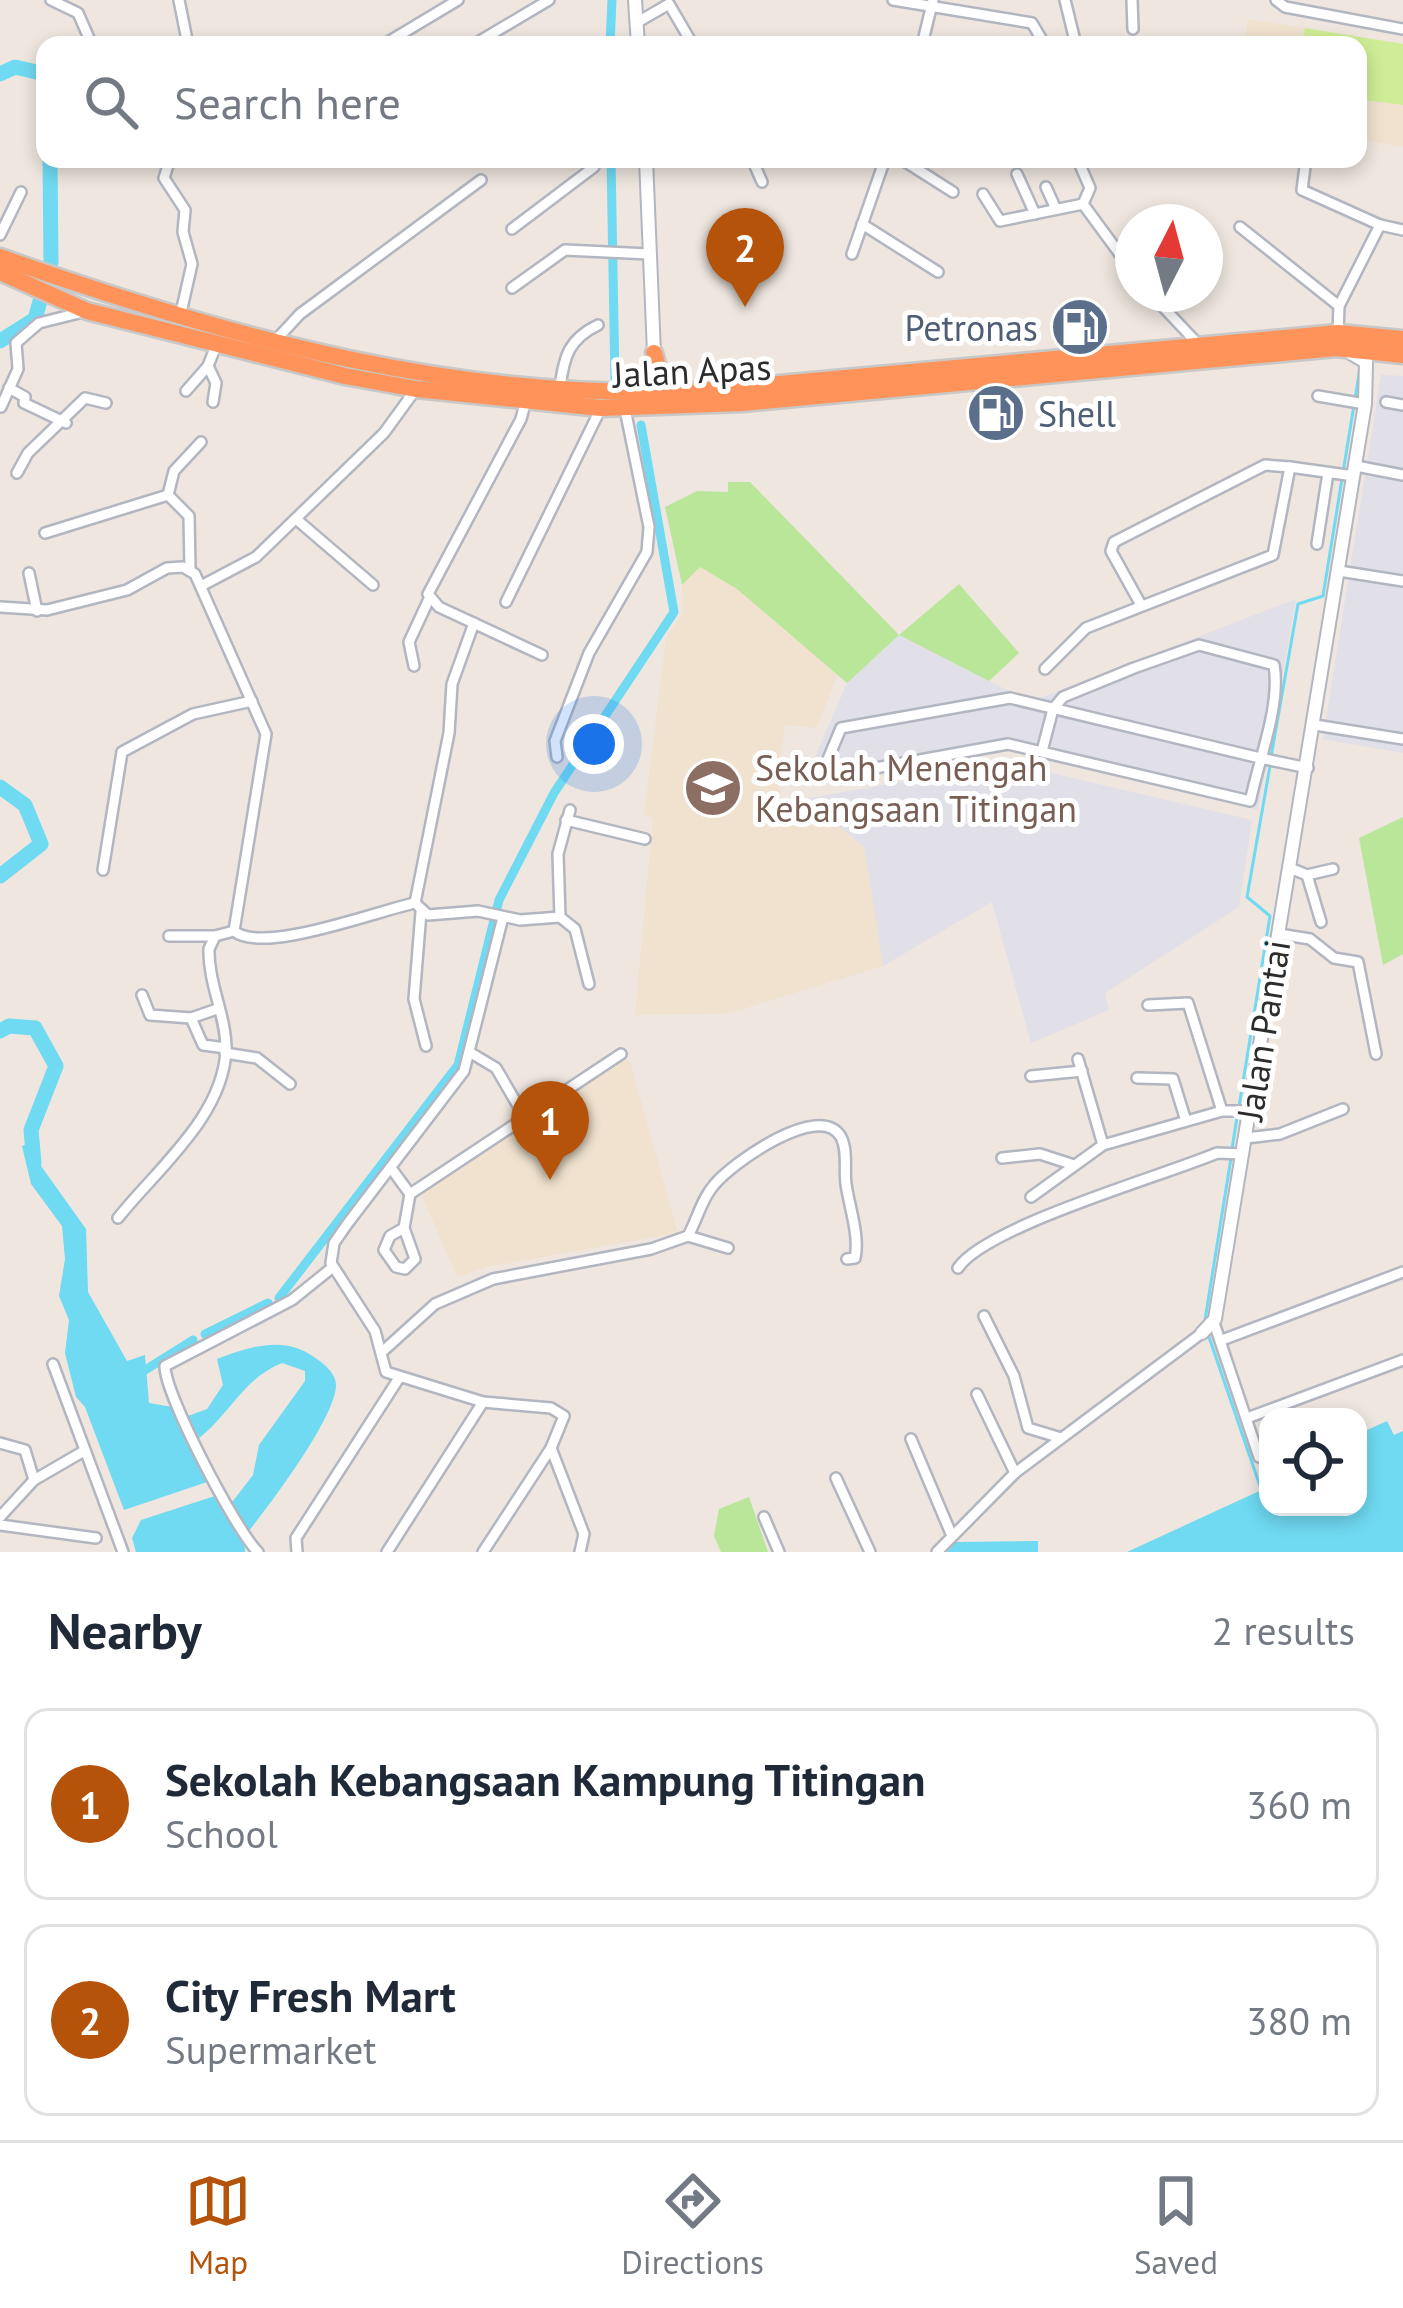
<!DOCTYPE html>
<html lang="en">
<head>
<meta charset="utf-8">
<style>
	:root { --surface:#fff; --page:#f6f6f7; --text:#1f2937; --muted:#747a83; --line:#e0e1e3; --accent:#b45309 }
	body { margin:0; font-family:"PT Sans",sans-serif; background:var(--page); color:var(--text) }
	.controls { position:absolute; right:36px; bottom:36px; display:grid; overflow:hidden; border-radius:24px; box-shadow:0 6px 18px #0003 }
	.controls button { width:108px; height:108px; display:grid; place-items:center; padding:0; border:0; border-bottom:3px solid var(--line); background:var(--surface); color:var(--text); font:60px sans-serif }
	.compass { position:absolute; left:1115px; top:204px; width:108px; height:108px; border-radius:50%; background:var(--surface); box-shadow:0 6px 18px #0003; rotate:6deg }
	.you { position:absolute; left:594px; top:744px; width:42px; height:42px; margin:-30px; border:9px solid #fff; border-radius:50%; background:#1a73e8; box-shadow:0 0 0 18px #1a73e833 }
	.badge { display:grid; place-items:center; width:78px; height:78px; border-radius:50%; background:var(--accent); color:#fff; font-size:39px; font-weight:700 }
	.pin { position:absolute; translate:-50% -99px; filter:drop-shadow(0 3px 6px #0008) }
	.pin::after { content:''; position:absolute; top:63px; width:42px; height:36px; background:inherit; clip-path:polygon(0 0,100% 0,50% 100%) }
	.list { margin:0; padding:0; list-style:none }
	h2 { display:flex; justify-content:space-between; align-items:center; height:156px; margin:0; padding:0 48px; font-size:51px }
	h2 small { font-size:39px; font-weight:400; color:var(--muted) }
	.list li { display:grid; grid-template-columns:78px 1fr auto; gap:36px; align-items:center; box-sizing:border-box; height:192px; margin:0 24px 24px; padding:0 24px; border:3px solid var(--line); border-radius:24px }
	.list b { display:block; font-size:45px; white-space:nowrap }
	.list p { margin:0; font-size:39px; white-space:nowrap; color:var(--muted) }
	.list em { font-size:39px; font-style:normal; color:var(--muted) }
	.icon { flex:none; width:66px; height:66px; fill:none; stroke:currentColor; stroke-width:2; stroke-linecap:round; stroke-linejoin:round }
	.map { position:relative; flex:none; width:1403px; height:1552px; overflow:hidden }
	.search { position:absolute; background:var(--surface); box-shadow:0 6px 18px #0003; left:36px; right:36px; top:36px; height:132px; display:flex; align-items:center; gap:30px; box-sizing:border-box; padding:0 42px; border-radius:24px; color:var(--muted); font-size:45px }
	.sheet { height:588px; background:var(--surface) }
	nav { display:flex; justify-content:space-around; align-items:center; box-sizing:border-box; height:168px; border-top:3px solid var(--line); background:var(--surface); font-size:33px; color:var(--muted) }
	nav a { display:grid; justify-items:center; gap:6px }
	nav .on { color:var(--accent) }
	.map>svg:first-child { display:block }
</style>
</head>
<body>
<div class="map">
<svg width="1403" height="1552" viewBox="0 0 1403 1552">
	<rect width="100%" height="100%" fill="#eee6df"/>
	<g fill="#e1dfe7">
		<path d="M 1381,375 L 1403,376 L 1403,753 L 1323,739 Z"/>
		<path d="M 1296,599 L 1258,810 L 1005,748 L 802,787 L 847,683 L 899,635 L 1030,702 Z"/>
		<path d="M 1009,763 L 1252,820 L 1239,907 L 1105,993 L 1109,1010 L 1031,1043 L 992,902 L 883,966 L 864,847 L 804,799 Z"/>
	</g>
	<g fill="#f0e2ce">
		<path d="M 1248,19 L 1403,44 L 1403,147 L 1358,139 L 1358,45 L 1244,45 Z"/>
		<path d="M 699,566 L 737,589 L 838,675 L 816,728 L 785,725 L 778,779 L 782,800 L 804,799 L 864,847 L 883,966 L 726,1014 L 635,1015 L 653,818 L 644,815 L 666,639 L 683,612 L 682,585 Z"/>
		<path d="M 623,1058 L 630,1062 L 678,1233 L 487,1267 L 457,1277 L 421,1194 L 453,1165 Z"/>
	</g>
	<g fill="#bae69a">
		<path d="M 728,482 L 750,482 L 899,635 L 959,584 L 1019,653 L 989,681 L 899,635 L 847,683 L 737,589 L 700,567 L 682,585 L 665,507 L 697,491 L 728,492 Z"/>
		<path d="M 1403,817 L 1403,954 L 1383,965 L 1359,838 Z"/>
		<path d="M 749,1497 L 768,1552 L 721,1552 L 714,1536 L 719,1509 Z"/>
	</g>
	<path fill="#cfed96" d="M 1305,28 L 1403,44 L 1403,105 L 1358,99 L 1358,45 L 1302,45 Z"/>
	<g fill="#6fdaf2">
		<path d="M 36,1140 L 41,1166 L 86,1229 L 88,1292 L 127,1361 L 145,1355 L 149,1403 L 185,1409 L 188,1416 L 207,1409 L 223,1385 L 217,1359 C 250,1347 283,1335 314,1357 C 323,1363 336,1373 336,1385 C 336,1418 266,1510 244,1537 L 245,1552 L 136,1552 L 132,1538 L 141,1520 L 221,1494 L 233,1501 L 253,1475 L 259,1445 L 305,1381 L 305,1371 L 282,1363 C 243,1378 228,1418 194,1442 L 207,1482 L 124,1510 L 85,1407 L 76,1397 L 65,1353 L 69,1320 L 59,1296 L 65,1259 L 62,1226 L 31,1184 L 22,1146 Z"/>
		<path d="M 1387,1421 L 1394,1435 L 1403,1431 L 1403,1552 L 1127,1552 L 1268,1487 L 1268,1507 L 1358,1507 L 1358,1434 Z"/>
		<path d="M 1038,1541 L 1038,1552 L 947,1552 L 956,1542 Z"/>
	</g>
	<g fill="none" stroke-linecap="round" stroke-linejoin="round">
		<g stroke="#6fdaf2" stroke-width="3">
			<path d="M 1271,757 L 1298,604 L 1323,596 L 1360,368"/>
			<path d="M 1239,1107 L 1270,916 L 1247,897 L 1270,766"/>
			<path d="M 1232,1149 L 1237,1117"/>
			<path d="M 1205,1320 L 1231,1158"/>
			<path d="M 1209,1337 L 1261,1489"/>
		</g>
		<g stroke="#6fdaf2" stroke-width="9">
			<path d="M 610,45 L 612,0"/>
			<path d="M 611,159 L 615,382"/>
			<path d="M 279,1298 L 458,1065 L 499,900 L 554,793 L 674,612 L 641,425"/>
			<path d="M 205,1334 L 268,1303"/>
			<path d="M 142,1372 L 193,1340"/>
		</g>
		<g stroke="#6fdaf2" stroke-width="15">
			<path d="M 0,74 L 15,67 L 45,74"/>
			<path d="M 0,341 L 35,319 L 51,262 L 50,159"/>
			<path d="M 0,787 L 25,805 L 41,844 L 0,876"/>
			<path d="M 0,1031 L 9,1026 L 35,1028 L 56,1066 L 31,1130 L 34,1163"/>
		</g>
		<g stroke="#b2b6c0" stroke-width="14">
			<g id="street">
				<path d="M 51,0 L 78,13 L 92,45"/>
				<path d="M 179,0 L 188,45"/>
				<path d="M 893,0 L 1032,23 L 1045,45"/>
				<path d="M 1065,0 L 1076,45"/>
				<path d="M 1132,0 L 1133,29"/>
				<path d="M 1276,0 L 1285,7 L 1403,29"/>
				<path d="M 636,23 L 669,4 L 693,45"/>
				<path d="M 383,45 L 458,0"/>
				<path d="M 473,45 L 549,0"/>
				<path d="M 922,45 L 933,0"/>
				<path d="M 170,159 L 164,178 L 185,210 L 183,232 L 192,264 L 180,317"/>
				<path d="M 752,159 L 762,182"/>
				<path d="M 901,159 L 953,192"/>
				<path d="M 1306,159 L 1302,190 L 1380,225"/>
				<path d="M 1080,165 L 1090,188 L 1083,204"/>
				<path d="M 1017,174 L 1035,214"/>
				<path d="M 1046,187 L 1055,207"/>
				<path d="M 983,194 L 1000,221 L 1083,204 L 1133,272"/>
				<path d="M 862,224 L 938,272"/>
				<path d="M 1240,227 L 1339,306"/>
				<path d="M 512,229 L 594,167 L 595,159"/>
				<path d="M 0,235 L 21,192"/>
				<path d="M 852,254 L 885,159"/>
				<path d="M 512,288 L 565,250 L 649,254"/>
				<path d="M 1151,294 L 1197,343"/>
				<path d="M 1338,333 L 1339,306 L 1380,225 L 1403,230"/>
				<path d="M 274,342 L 300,314 L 481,180"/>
				<path d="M 208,366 L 216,383 L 213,402"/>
				<path d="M 560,387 C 564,356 569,339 598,325"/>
				<path d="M 9,388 L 25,397 L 24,403 L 66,423"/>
				<path d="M 186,391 L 208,366 L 217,343"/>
				<path d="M 1318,396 L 1365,404"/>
				<path d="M 526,400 L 521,419 L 428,594 L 439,607 L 542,655"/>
				<path d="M 1386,402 L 1403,405"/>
				<path d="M 1,407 L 18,369 L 16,343 L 39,323 L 87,311"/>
				<path d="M 1356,466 L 1403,475"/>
				<path d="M 17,473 L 28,453 L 85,398 L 106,403"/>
				<path d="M 168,495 L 174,471 L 201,442"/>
				<path d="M 296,519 L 373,585"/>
				<path d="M 45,533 L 168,495 L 189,516 L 190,569"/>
				<path d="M 1317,544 L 1328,473"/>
				<path d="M 1339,571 L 1403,581"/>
				<path d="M 29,573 L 37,611"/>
				<path d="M 201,586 L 256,557 L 384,433 L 416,389"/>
				<path d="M 506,602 L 601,408"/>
				<path d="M 1141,605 L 1111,551 L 1114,542 L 1265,465 L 1290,467"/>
				<path d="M 0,607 L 47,610 L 127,590 L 167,568 L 183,567 L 195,574 L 266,734 L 234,931"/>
				<path d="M 414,666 L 409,642 L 429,599"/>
				<path d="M 1045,669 L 1086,628 L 1273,555 L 1290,467 L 1354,476"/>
				<path d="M 1315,725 L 1403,739"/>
				<path d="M 1042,751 L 1053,709 L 1063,697 L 1134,668 L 1199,645 L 1274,665 C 1281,705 1259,759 1251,798 L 1250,801 L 1008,744 L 831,776 L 823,771 L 841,728 L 1010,698 L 1260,758 L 1265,759 L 1308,768"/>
				<path d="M 557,757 L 555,741 L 589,653 L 647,552 L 649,527 L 625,409"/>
				<path d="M 570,810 L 558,854 L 560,917 L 575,929 L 589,984"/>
				<path d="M 566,820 L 645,839"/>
				<path d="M 1290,868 L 1307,875 L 1333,869"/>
				<path d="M 103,870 L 122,752 L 193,714 L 252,701"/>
				<path d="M 1307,875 L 1321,922"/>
				<path d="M 415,903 L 449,733 L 452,684 L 474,623"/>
				<path d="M 415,903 L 428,915 L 478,911 L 520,920 L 560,917"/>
				<path d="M 421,912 L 414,999 L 426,1046"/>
				<path d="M 234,931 C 263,955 376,911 415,903"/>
				<path d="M 1279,934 L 1310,939 L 1334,958 L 1358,962 L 1376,1054"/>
				<path d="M 169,936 L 215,936"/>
				<path d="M 142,995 L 150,1015 L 191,1018 L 217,1009"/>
				<path d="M 1148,1005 L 1188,1003 L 1222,1111"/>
				<path d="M 191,1018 L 203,1045 L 226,1048"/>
				<path d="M 225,1053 L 257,1058 L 290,1084"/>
				<path d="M 471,1053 L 496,1068 L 524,1116"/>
				<path d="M 1078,1059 L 1103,1145"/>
				<path d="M 1031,1076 L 1082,1071"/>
				<path d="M 1137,1078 L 1173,1079 L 1186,1121"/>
				<path d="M 1246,1138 L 1280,1134 L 1343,1109"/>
				<path d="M 1002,1158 L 1040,1154 L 1074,1165"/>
				<path d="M 391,1168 L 410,1194 L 621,1054"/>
				<path d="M 1031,1197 L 1103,1145 L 1222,1111 L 1250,1111"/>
				<path d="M 118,1218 C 156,1170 224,1116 226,1049 C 226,1015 208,983 209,949 L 215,936 L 234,931"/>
				<path d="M 404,1228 L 415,1259 L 405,1269 L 396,1267 L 384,1250 L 390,1236 L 404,1228 L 410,1194"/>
				<path d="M 688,1236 C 697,1220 701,1200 714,1185 C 731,1164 820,1100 841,1137 C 848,1151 844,1169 846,1184 C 849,1206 860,1236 855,1258 L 847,1259"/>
				<path d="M 958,1268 C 986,1226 1163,1176 1217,1153 L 1243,1154"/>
				<path d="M 984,1316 L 1014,1376 L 1028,1428 L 1061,1438"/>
				<path d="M 1214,1323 L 1259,1457"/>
				<path d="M 1222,1340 L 1403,1272"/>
				<path d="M 382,1352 L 435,1304 L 493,1279 L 651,1249 L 688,1236 L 728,1248"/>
				<path d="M 53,1364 L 123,1552"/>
				<path d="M 977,1394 L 1015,1473"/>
				<path d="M 1247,1418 L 1403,1360"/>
				<path d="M 911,1439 L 952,1536"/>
				<path d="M 0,1443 L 25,1450 L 34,1480"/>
				<path d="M 551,1448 L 584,1534 L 580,1552"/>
				<path d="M 836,1478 L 870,1552"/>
				<path d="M 0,1517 L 34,1480 L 84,1451"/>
				<path d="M 764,1517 L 779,1552"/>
				<path d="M 0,1525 L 96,1538"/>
				<path d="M 258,1552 C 236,1531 164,1393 165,1366 L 292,1300 L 333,1267"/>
				<path d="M 297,1552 L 296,1538 L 399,1378"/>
				<path d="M 387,1552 L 483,1402"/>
				<path d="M 483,1552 L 551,1448 L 564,1416 L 551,1408 L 483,1402 L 386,1372 L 375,1331 L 331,1263 L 334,1243 L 348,1223 L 464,1071 L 503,917"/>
				<path d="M 937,1552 L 1015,1473 L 1202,1333"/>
			</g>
		</g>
		<g stroke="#b2b6c0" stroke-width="16">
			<g id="secondary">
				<path d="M 635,0 L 638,45"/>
				<path d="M 638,389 L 651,378 L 654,353 L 646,159"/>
				<path d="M 1202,1333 L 1215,1319 L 1365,404 L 1366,362 L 1349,352"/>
			</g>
		</g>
		<g stroke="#c8c8c8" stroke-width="21">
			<g id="highway">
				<path d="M 0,257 C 229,338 469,405 714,390 L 1338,333 L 1403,339"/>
				<path d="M 0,272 L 87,311 L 345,376 L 416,389 L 601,408 L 743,403 L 1336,348 L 1403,355"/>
				<path d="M 654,353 L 666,397"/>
			</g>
		</g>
		<use href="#street" stroke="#fff" stroke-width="9"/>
		<use href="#secondary" stroke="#fff" stroke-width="12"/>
		<use href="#highway" stroke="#ff9359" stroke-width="16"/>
	</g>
	<defs>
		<g id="fuel-disc" transform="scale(3)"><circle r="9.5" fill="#5c6f8a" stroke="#fff"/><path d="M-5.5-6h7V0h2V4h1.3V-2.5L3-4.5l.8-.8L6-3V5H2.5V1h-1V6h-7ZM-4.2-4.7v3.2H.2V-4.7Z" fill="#fff"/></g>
		<g id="school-disc" transform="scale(3)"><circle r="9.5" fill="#8d6e63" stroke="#fff"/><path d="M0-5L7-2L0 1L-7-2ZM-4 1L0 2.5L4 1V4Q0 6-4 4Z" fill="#fff"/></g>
	</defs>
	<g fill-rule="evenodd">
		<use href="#fuel-disc" x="1080" y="327"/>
		<use href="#fuel-disc" x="996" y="413"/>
		<use href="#school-disc" x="713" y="788"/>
	</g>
	<g text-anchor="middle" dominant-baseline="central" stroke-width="10" stroke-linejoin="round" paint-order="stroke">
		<g font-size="36" fill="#4e5e75" stroke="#fff" text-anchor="end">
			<text x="1038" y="327">Petronas</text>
			<text x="1038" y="413" text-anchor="start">Shell</text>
		</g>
		<g font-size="36" fill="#2c2c2c" stroke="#fff">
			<text transform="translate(692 370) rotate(-3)">Jalan Apas</text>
			<text transform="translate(1263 1030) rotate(-81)">Jalan Pantai</text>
		</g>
		<g font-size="36" fill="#785e54" stroke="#fff" text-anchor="start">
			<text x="755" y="767">Sekolah Menengah<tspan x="755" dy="41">Kebangsaan Titingan</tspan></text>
		</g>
	</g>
</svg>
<div class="controls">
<button><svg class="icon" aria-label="locate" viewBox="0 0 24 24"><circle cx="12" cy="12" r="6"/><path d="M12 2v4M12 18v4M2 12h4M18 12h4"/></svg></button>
</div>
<svg class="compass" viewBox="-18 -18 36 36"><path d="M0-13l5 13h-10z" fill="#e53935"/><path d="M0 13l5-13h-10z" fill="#747a83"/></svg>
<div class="you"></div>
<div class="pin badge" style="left:550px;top:1180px">1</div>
<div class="pin badge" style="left:745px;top:307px">2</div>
<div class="search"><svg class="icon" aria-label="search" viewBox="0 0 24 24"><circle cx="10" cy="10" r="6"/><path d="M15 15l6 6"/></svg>Search here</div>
</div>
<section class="sheet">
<h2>Nearby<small>2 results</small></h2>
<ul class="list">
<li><span class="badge">1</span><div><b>Sekolah Kebangsaan Kampung Titingan</b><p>School</p></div><em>360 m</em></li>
<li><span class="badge">2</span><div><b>City Fresh Mart</b><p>Supermarket</p></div><em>380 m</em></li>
</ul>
</section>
<nav>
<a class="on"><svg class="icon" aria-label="map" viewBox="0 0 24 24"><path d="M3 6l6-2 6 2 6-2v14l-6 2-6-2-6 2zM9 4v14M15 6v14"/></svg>Map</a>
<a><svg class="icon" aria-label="directions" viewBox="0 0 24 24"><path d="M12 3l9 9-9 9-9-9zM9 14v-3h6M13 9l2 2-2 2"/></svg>Directions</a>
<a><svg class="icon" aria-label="saved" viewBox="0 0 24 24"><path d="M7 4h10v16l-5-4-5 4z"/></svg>Saved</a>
</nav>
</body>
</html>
